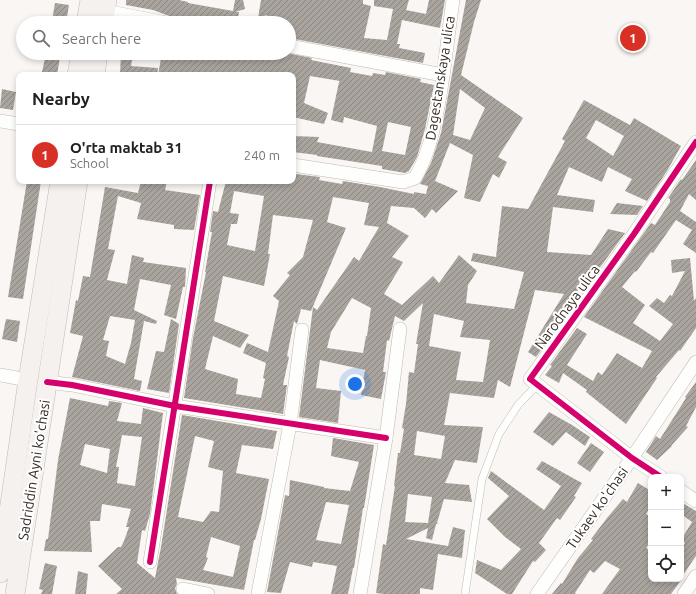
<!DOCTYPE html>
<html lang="en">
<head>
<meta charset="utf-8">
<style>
	:root { --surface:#fff; --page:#f2f2f2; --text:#202124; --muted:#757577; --line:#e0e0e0; --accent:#d93025 }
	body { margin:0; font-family:Ubuntu,sans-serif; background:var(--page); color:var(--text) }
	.controls { position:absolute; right:12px; bottom:12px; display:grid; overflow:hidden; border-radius:8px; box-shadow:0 2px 6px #0003 }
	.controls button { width:36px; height:36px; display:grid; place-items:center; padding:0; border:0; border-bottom:1px solid var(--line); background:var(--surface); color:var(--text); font:20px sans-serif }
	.you { position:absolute; left:355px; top:384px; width:14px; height:14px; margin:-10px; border:3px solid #fff; border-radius:50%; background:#1a73e8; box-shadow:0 0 0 6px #1a73e833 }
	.badge { display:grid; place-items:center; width:26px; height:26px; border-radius:50%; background:var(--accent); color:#fff; font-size:13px; font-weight:700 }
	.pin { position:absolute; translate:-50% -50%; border:2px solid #fff; box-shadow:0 1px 4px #0006 }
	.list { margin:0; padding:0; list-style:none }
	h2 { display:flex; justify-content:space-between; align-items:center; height:52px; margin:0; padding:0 16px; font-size:17px }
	h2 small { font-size:13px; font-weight:400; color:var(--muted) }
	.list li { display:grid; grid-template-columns:26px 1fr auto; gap:12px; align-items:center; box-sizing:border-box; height:60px; padding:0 16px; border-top:1px solid var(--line) }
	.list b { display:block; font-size:15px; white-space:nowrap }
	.list p { margin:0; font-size:13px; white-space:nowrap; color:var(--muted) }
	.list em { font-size:13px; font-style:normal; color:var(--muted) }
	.icon { flex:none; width:22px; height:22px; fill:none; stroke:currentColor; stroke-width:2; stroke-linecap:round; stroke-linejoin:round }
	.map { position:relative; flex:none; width:696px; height:594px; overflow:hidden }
	.search { position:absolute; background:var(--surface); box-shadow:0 2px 6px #0003; left:16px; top:16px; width:280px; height:44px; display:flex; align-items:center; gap:10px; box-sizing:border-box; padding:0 14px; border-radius:22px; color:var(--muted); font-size:15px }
	.panel { position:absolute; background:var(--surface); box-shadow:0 2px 6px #0003; left:16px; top:72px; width:280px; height:112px; border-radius:8px }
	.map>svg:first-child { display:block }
</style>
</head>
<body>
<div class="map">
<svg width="696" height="594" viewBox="0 0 696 594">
	<defs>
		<pattern id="building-hatch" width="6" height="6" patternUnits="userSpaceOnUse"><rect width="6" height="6" fill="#aaa49f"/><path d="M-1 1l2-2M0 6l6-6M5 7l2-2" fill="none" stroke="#8b8681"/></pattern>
	</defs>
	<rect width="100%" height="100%" fill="#f9f6f4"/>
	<g fill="url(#building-hatch)" fill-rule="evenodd">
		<path d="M 126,0 L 179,0 L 188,2 L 188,3 L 233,11 L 235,0 L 243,0 L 245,9 L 235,12 L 239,12 L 237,23 L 231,23 L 185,16 L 185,19 L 172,17 L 153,10 L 126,5 Z"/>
		<path d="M 261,0 L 363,0 L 363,4 L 371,6 L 364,38 L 387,40 L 393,9 L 374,6 L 374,0 L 409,0 L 406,10 L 426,14 L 429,0 L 445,0 L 440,28 L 402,20 L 397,44 L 400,44 L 399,48 L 425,53 L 423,63 L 289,38 L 289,23 L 265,23 L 267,15 L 258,18 Z"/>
		<path d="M 466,0 L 481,0 L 474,22 L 461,75 L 523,118 L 498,157 L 507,162 L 499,178 L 493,174 L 480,202 L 464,198 L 473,155 L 450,143 L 435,181 L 458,191 L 436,213 L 432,209 L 425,218 L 414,208 L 391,206 L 387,223 L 409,236 L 392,257 L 403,262 L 384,294 L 402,305 L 433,276 L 439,283 L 459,255 L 477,271 L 468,285 L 466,303 L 514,309 L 524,272 L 471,261 L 473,253 L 496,257 L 502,206 L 528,209 L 565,141 L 562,139 L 584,100 L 630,125 L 634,118 L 681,146 L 667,171 L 647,201 L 625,191 L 632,179 L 608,167 L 602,182 L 569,167 L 557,195 L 595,200 L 593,212 L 553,207 L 547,252 L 591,255 L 608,229 L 625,233 L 598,270 L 593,270 L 570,301 L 574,305 L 536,357 L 528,352 L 564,294 L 535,290 L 510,387 L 498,380 L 494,398 L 450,393 L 444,425 L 483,427 L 477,463 L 455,460 L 445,483 L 469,485 L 472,502 L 444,499 L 437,523 L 439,523 L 436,524 L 432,540 L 426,538 L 428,528 L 406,539 L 448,546 L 453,527 L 465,530 L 462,558 L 438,554 L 433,590 L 420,588 L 420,594 L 384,594 L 376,593 L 383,544 L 386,545 L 395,486 L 394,486 L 398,453 L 400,453 L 404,429 L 402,428 L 406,404 L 409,372 L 414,373 L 418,344 L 416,344 L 423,303 L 404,321 L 395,316 L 389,341 L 387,340 L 383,372 L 386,372 L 381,399 L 361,395 L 365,370 L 320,360 L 316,388 L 341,391 L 338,423 L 299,417 L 313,307 L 317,310 L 354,257 L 359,261 L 379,227 L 364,225 L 369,203 L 333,197 L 327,222 L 346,228 L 311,311 L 301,309 L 297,324 L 294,321 L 287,356 L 289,357 L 283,385 L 287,385 L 283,414 L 184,398 L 193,338 L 206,272 L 205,272 L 212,232 L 210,232 L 213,211 L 218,212 L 226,181 L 293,181 L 293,177 L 296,177 L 296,174 L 320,177 L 319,180 L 342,184 L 343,181 L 380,187 L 414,194 L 414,192 L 426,194 L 428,186 L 420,184 L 431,163 L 441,133 ZM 460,89 L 485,108 L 470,140 L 453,135 ZM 596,120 L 624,136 L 613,156 L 586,138 ZM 234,191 L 264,196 L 255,251 L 227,245 L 231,224 L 237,224 L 239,214 L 230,213 ZM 273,215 L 313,220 L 303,257 L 287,273 L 290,275 L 273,296 L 279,301 L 268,352 L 247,343 L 243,353 L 266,363 L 263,378 L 265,379 L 261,398 L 236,394 L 238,379 L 205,369 L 213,336 L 240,348 L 249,335 L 214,321 L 223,276 L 264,286 L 270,254 L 268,254 ZM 352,298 L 371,308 L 367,336 L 366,336 L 363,353 L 327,348 L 331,332 ZM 434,314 L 464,321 L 460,337 L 490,340 L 483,382 L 456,380 L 461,352 L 429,346 ZM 417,431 L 445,436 L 441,459 L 414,455 ZM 408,494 L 432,497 L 428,523 L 405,522 Z"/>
		<path d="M 55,3 L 69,5 L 66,23 L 52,21 Z"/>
		<path d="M 121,53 L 133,53 L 131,66 L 158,68 L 157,75 L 120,75 Z"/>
		<path d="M 162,53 L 286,53 L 312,58 L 311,60 L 351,68 L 350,72 L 372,76 L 373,73 L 385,75 L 386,72 L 421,79 L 420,82 L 434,85 L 425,129 L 417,157 L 409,171 L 405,173 L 382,169 L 382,166 L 317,156 L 317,155 L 293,152 L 293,136 L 319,137 L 317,142 L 372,152 L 377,126 L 344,117 L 343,123 L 331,120 L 339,82 L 340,81 L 310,76 L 304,103 L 328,113 L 324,124 L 293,117 L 293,75 L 158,75 ZM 388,122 L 411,127 L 405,155 L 382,151 Z"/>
		<path d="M 46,54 L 60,57 L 57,75 L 42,72 Z"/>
		<path d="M 2,89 L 16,92 L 13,110 L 0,108 Z"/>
		<path d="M 696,160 L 696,200 L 689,194 L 680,211 L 696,222 L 696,253 L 683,244 L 692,230 L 676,220 L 653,253 L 651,252 L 636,272 L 635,271 L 622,287 L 645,305 L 633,323 L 660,341 L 673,324 L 649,306 L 657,298 L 664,303 L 670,295 L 672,296 L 685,271 L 672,273 L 671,260 L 690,258 L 694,301 L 696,298 L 696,328 L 680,351 L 679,350 L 656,377 L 657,378 L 626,424 L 586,392 L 587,390 L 563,373 L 559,383 L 545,375 L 552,366 L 550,365 L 577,328 L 587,334 L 567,365 L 593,381 L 598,372 L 602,375 L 617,353 L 642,368 L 652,351 L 584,317 L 651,223 L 655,225 L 670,202 L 670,199 L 668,198 L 681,179 L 682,180 Z"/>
		<path d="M 27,181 L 41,181 L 23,299 L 8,297 Z"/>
		<path d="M 141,181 L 167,181 L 165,190 L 200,195 L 194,230 L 174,229 L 174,225 L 137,219 L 141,203 L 118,196 L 108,249 L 115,250 L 107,280 L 127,284 L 132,255 L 144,258 L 143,262 L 186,268 L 185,287 L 183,287 L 176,319 L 164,315 L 171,285 L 140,279 L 134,310 L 157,321 L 156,324 L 144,321 L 134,379 L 142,381 L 140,391 L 72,377 L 83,336 L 70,333 L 76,300 L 78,301 L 83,276 L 90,277 L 105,187 L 138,193 ZM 110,316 L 135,320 L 131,343 L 125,364 L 106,356 L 109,341 L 103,340 Z"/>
		<path d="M 617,203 L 643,206 L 637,215 L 610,214 Z"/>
		<path d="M 6,319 L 20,321 L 17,342 L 2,339 Z"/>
		<path d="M 171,319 L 179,324 L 169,393 L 147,389 L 156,351 L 164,352 Z"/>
		<path d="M 696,382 L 696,407 L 686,426 L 688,427 L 671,446 L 672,446 L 657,460 L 646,452 L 656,436 L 660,439 L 686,398 L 685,397 Z"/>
		<path d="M 70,398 L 108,406 L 109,401 L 122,403 L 117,421 L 141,424 L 143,408 L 163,413 L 150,514 L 145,531 L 142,530 L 137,563 L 155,578 L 161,547 L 182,415 L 277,431 L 273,449 L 242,445 L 236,473 L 269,479 L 261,519 L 255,540 L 254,540 L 244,590 L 176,578 L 177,584 L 175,588 L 177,594 L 116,594 L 122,589 L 98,566 L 118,547 L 121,547 L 124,541 L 129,527 L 126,527 L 131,509 L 102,504 L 100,521 L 90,521 L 92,552 L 44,551 L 46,539 L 48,539 L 58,460 ZM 122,435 L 142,437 L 135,486 L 117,483 L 119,467 L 116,467 ZM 195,436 L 214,441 L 208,467 L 223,471 L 219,512 L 211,511 L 203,522 L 178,517 ZM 85,444 L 110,449 L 107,473 L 80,465 ZM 211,537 L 240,546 L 233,577 L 203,570 L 208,558 L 206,557 Z"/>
		<path d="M 549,412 L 572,425 L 590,437 L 585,446 L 566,432 L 553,446 L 533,432 Z"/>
		<path d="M 333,438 L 374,445 L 364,508 L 363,508 L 354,568 L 353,568 L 348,594 L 331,594 L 337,566 L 313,562 L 312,567 L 290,562 L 281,593 L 267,592 L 285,495 L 289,496 L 290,480 L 324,487 L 324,488 L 350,491 L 359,462 L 331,456 ZM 326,502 L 349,505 L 341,544 L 316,540 Z"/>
		<path d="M 591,443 L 604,452 L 590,472 L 577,463 Z"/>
		<path d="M 542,461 L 582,483 L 574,496 L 576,497 L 560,520 L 557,518 L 539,543 L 546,550 L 535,562 L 533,561 L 512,594 L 507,594 L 475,573 L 477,560 L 501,570 L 521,549 L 505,537 L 487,519 L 509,496 L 488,478 L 491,471 L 544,510 L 561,486 L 536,469 Z"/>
		<path d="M 638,483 L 651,491 L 651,505 L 646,514 L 651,517 L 651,541 L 646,548 L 651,551 L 651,579 L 682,579 L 671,594 L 602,594 L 620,569 L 605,561 L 594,573 L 590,570 L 575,593 L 576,594 L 552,594 L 561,583 L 562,584 L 578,558 L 593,540 L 591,539 L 607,518 L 623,499 L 627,502 Z"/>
		<path d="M 681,502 L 696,511 L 696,556 L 681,578 L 681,550 L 685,543 L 681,540 L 692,522 L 681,514 Z"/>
		<path d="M 45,563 L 57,566 L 52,594 L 41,594 L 43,590 L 39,589 Z"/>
		<path d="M 78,571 L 88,574 L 86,594 L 75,594 Z"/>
	</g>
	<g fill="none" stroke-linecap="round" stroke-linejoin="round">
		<g stroke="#c0bab4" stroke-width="8">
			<path id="service" d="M 465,594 L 482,479 L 499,434 L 518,405 L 537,385"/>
		</g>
		<g stroke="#c0bab4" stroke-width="14">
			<g id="minor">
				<path d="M 105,11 L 167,23"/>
				<path d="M 289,46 L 443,75"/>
				<path d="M 0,121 L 19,124"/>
				<path d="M 293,165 L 403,182 L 415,178 C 429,154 434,128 439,101 C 445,68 448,34 453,0"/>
				<path d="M 0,375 L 28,380"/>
				<path d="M 47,382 L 72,385 L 175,406 L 386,438"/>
				<path d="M 661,477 L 632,458 L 530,379 L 634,234 L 696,142"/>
				<path d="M 681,491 L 696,501"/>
				<path d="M 150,562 L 210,181"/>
				<path d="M 183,589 L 208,594"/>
				<path d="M 258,594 L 290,424 L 302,330"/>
				<path d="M 360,594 L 386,438 L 400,329"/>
				<path d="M 537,594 L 632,458 L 696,362"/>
				<path d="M 684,594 L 696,576"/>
			</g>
		</g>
		<g stroke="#c0bab4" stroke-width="20">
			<g id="secondary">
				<path d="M 86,23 L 90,0"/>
				<path d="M 103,23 L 107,0"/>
				<path d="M 77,75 L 81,53"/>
				<path d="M 95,75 L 98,53"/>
				<path d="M 0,573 L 28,380 L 60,181"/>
				<path d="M 15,594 L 78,181"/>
			</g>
		</g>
		<use href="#service" stroke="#fefefd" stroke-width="7"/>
		<use href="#minor" stroke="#fefefd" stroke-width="13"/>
		<use href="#secondary" stroke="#f4f1ef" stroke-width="19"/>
		<g stroke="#fff" stroke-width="8">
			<g id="cycleway">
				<path d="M 47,382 L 72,385 L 175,406 L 386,438"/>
				<path d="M 661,477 L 632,458 L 530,379 L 634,234 L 696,142"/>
				<path d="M 150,562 L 210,181"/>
			</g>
		</g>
		<use href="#cycleway" stroke="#d6006c" stroke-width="6"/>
	</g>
	<g text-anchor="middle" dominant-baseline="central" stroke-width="4" stroke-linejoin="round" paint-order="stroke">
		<g font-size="14" fill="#382b23" stroke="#fff">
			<text transform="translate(440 78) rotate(-81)">Dagestanskaya ulica</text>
			<text transform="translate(567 307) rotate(-54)">Narodnaya ulica</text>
			<text transform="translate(34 470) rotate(-81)">Sadriddin Ayni ko'chasi</text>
			<text transform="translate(597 508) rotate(-55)">Tukaev ko'chasi</text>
		</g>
	</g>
</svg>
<div class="controls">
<button>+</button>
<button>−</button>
<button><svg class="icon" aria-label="locate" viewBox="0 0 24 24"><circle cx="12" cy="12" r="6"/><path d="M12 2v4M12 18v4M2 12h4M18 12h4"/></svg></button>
</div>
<div class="you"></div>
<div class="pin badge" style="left:633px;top:38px">1</div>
<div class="search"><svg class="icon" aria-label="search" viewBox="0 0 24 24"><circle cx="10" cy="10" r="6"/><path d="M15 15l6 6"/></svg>Search here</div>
<section class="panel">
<h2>Nearby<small></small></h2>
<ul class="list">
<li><span class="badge">1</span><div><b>O'rta maktab 31</b><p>School</p></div><em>240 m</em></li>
</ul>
</section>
</div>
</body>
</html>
